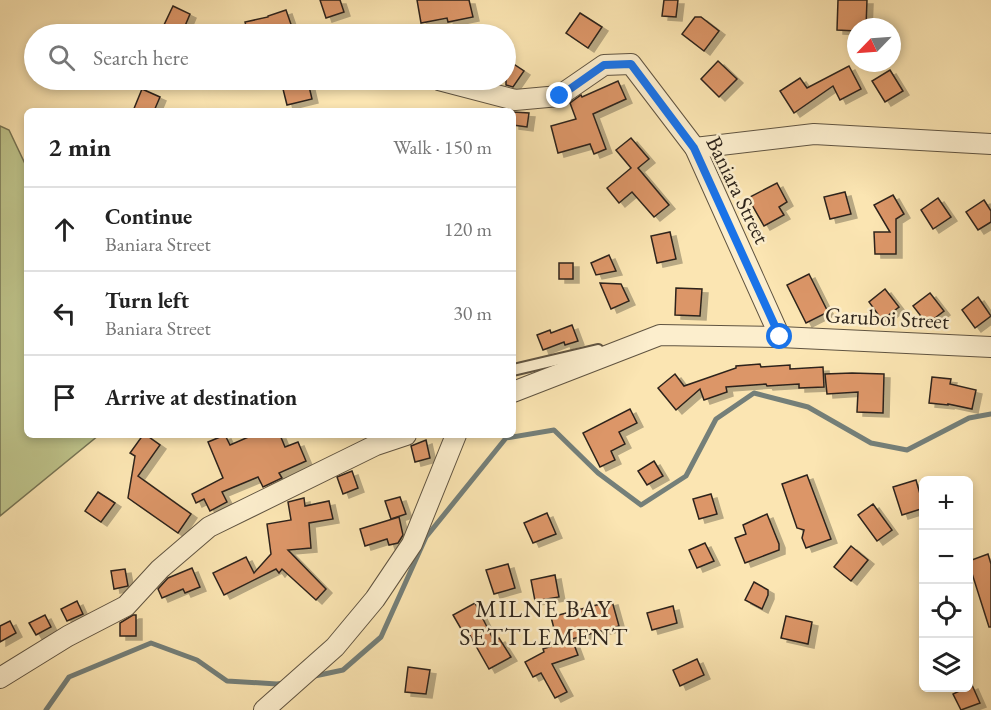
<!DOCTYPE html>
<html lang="en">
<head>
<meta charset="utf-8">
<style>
	:root { --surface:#fff; --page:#f6f6f6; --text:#222; --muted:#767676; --line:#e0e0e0 }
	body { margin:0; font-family:"EB Garamond",serif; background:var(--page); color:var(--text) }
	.controls { position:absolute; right:18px; bottom:18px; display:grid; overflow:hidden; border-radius:9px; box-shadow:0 3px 9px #0003 }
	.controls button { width:54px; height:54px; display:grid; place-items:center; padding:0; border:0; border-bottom:2px solid var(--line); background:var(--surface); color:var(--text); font:30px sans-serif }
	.compass { position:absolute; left:847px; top:18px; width:54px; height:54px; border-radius:50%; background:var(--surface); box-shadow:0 3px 9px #0003; rotate:245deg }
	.stop { position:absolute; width:18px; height:18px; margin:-14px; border:4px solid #1a73e8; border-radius:50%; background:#fff }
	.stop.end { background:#1a73e8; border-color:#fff; box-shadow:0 2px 6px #0008 }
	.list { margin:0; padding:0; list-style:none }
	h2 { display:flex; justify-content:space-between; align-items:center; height:78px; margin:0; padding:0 24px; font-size:26px }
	h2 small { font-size:20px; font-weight:400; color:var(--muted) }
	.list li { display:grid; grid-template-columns:39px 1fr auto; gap:18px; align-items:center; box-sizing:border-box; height:84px; padding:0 24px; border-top:2px solid var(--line) }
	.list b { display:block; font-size:22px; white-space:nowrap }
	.list p { margin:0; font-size:20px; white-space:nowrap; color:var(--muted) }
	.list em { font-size:20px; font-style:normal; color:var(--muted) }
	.icon { flex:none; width:33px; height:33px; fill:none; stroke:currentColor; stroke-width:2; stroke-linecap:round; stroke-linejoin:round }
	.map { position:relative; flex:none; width:991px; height:710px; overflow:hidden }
	.search { position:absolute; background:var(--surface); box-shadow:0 3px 9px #0003; left:24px; top:24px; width:492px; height:66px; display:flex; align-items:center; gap:15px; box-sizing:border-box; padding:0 21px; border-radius:33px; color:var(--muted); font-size:22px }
	.panel { position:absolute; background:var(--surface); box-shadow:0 3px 9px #0003; left:24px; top:108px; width:492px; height:330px; border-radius:9px }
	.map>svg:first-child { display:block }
</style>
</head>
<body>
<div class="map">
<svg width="991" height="710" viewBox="0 0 991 710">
	<defs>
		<filter id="shadow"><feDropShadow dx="6" dy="4" stdDeviation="0" flood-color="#0004"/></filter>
	</defs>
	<rect width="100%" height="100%" fill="#fbe5b2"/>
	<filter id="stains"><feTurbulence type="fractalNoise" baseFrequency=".00333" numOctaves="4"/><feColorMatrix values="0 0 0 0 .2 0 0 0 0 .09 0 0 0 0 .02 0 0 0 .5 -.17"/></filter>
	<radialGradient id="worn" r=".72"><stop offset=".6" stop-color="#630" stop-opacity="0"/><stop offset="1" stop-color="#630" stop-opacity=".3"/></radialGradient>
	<path fill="#bfc58c" stroke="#767454" stroke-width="1.5" d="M 0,126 L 9,130 L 27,168 L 27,435 L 99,435 L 0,516 Z"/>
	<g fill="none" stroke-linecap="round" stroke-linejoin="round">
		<g stroke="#747f79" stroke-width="5">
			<path d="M 310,677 L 343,670 L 381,637 L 426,537 L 506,438 L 554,430 L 598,473 L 641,505 L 686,476 L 716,419 L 754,393 L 808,407 L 871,443 L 907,450 L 969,418 L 991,414"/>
			<path d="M 46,710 L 69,677 L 151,643 L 197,660 L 227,681 L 277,684 L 284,683"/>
		</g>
	</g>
	<g fill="#dc9668" stroke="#2d241b" stroke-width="1.5" filter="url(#shadow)">
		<path d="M 320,0 L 340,0 L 344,12 L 326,18 Z"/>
		<path d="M 417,0 L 469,0 L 473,17 L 448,22 L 447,18 L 421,23 Z"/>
		<path d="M 664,0 L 678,0 L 676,17 L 662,16 Z"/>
		<path d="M 838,0 L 867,0 L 866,27 L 856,27 L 856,31 L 837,30 Z"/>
		<path d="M 173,6 L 190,14 L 182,33 L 164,25 Z"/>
		<path d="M 286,10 L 293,30 L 279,34 L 248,34 L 245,22 L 268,17 L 268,16 Z"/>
		<path d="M 580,13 L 602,27 L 588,48 L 566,33 Z"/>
		<path d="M 695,17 L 701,17 L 719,31 L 704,51 L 682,34 Z"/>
		<path d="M 506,59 L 524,71 L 513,87 L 506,85 Z"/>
		<path d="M 718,61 L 737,79 L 719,97 L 701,79 Z"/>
		<path d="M 849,66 L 861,89 L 840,100 L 833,86 L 794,113 L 780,91 L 800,78 L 807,88 Z"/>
		<path d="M 890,70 L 903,91 L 885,102 L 872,81 Z"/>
		<path d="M 618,81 L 626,99 L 593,114 L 606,149 L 594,154 L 590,144 L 558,153 L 551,126 L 576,119 L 570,103 L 581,95 L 582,97 Z"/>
		<path d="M 308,82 L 312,99 L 287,105 L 283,89 Z"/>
		<path d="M 142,89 L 160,97 L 154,111 L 133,111 Z"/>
		<path d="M 513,112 L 529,113 L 527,127 L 513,125 Z"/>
		<path d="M 631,138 L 649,159 L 638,168 L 669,205 L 654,217 L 632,192 L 619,203 L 607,188 L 631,168 L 616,150 Z"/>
		<path d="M 777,183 L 787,202 L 779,207 L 784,215 L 764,226 L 748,198 Z"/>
		<path d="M 845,192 L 851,214 L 830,219 L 824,197 Z"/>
		<path d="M 893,195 L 904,214 L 896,219 L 896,254 L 875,254 L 874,232 L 890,232 L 874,205 Z"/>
		<path d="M 938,198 L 951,217 L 933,229 L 921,210 Z"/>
		<path d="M 984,200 L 991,211 L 991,222 L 978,230 L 966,212 Z"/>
		<path d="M 670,232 L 676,259 L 657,263 L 651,236 Z"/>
		<path d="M 609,255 L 616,271 L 596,275 L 591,263 Z"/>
		<rect x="559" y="263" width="14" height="16"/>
		<path d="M 809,274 L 828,312 L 806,323 L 787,285 Z"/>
		<path d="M 600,283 L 621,284 L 629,301 L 611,309 Z"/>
		<path d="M 676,288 L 702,289 L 700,316 L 675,315 Z"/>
		<path d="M 885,289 L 899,307 L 882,320 L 869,302 Z"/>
		<path d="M 930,293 L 944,311 L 927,324 L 913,306 Z"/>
		<path d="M 978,297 L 991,316 L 975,328 L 962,310 Z"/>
		<path d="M 572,325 L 578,341 L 565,345 L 564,342 L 543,350 L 537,335 L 550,330 L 551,333 Z"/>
		<path d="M 760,364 L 761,367 L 790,365 L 790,369 L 823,367 L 824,387 L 799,388 L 799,384 L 767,386 L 766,384 L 726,387 L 727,392 L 704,400 L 700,389 L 676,410 L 658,388 L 675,374 L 684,386 L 736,368 L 736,366 Z"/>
		<path d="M 852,373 L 884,374 L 883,413 L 857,412 L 858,392 L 827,394 L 825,374 Z"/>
		<path d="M 932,377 L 951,379 L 950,384 L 976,390 L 972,409 L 948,404 L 948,405 L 929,403 Z"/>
		<path d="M 630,409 L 637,423 L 619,432 L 625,444 L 611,451 L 615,460 L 600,467 L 583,433 Z"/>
		<path d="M 143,435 L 146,435 L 160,445 L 138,476 L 191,514 L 178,533 L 128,498 L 135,456 L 130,453 Z"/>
		<path d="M 225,435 L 230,445 L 253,435 L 280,435 L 285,447 L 298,442 L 306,461 L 279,473 L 282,478 L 263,487 L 258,477 L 222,492 L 227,502 L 210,511 L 204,499 L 196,503 L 192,494 L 223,478 L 208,442 Z"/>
		<path d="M 426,440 L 430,458 L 415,462 L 411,446 Z"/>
		<path d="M 654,461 L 663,476 L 647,485 L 638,471 Z"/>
		<path d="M 352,471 L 358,488 L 343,494 L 337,477 Z"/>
		<path d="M 807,475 L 831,539 L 806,548 L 802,538 L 804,530 L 797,528 L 782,484 Z"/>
		<path d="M 916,480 L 924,508 L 902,515 L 893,487 Z"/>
		<path d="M 98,492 L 115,503 L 101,522 L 85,511 Z"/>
		<path d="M 711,494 L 717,514 L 699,519 L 693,499 Z"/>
		<path d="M 400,497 L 406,514 L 391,519 L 385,501 Z"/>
		<path d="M 304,498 L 305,506 L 329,501 L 333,519 L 309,523 L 311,548 L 288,550 L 326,589 L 316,600 L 282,569 L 279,573 L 276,569 L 224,595 L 213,573 L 246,557 L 254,573 L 271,554 L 267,524 L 291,520 L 288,502 Z"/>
		<path d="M 873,504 L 892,530 L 877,541 L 858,515 Z"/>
		<path d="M 547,513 L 556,534 L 533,543 L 524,523 Z"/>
		<path d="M 767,514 L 779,544 L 779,550 L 745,563 L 735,538 L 746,534 L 743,525 Z"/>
		<path d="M 399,517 L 403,535 L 398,543 L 389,545 L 387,539 L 365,546 L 360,529 Z"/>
		<path d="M 705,543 L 714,561 L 697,568 L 689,550 Z"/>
		<path d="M 851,546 L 868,560 L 851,581 L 834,567 Z"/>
		<path d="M 988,554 L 991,564 L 991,627 L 989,627 L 969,564 L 969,561 Z"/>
		<path d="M 508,564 L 515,588 L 494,594 L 486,570 Z"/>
		<path d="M 192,568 L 200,587 L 185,593 L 183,589 L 162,598 L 158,589 L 168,578 Z"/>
		<path d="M 125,569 L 128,586 L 114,589 L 111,571 Z"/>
		<path d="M 555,575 L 559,597 L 535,601 L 531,580 Z"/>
		<path d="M 754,582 L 768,590 L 768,595 L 762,609 L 745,600 Z"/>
		<path d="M 77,601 L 83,614 L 67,621 L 61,609 Z"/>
		<path d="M 612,601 L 619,626 L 572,639 L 578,655 L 552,664 L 567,692 L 555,698 L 541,673 L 533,677 L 525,662 L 544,652 L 543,649 L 558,644 L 551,617 Z"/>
		<path d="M 475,603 L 494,641 L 499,638 L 511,657 L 489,669 L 468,632 L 464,634 L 453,615 Z"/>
		<path d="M 673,606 L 677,623 L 652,630 L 647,613 Z"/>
		<path d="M 45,615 L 51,627 L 36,635 L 29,623 Z"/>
		<path d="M 133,615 L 136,615 L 136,636 L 120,636 L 120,623 Z"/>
		<path d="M 786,616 L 812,622 L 808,644 L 781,638 Z"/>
		<path d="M 10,621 L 16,633 L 0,642 L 0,626 Z"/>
		<path d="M 697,659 L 704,675 L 680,686 L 673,670 Z"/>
		<path d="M 408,667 L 430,670 L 426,694 L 405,692 Z"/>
		<path d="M 972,685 L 980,703 L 961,710 L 953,694 Z"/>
	</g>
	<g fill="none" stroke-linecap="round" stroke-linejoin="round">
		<g stroke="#605441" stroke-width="14">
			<path id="lane" d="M 513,370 L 598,350"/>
		</g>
		<g stroke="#605441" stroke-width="22">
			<g id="street">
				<path d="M 439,80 L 515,100 L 559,96 L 604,65 L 631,64 L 695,148 L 780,337"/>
				<path d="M 695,148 L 814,134 L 991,144"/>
				<path d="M 513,392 L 660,335 L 780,337 L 991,347"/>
				<path d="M 0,678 L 68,636 L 126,606 L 160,569 L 209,527 L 376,445 L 406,435"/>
				<path d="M 264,710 L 335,647 L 375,599 L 412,544 L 456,435"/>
			</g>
		</g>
		<use href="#lane" stroke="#fceecd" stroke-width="10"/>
		<use href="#street" stroke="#fceecd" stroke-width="20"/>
	</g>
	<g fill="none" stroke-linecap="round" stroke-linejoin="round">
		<path stroke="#1a73e8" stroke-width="8" d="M 560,96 L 604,65 L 631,64 L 694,148 L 780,337"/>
	</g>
	<g text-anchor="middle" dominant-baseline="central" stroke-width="5" stroke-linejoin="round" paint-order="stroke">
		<g font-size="22" fill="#2d241b" stroke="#fceecd">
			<text transform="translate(738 190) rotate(64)">Baniara Street</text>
			<text transform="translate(887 318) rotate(3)">Garuboi Street</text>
		</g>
		<g font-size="24" letter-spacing="1.5" fill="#2d241b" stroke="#fceecd">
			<text x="544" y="608">MILNE BAY<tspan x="544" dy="28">SETTLEMENT</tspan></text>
		</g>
	</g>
	<rect width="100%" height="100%" filter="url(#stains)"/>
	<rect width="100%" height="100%" fill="url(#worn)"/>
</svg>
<div class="controls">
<button>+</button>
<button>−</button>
<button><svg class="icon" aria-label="locate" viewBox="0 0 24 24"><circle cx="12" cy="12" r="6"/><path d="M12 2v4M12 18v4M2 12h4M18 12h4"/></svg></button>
<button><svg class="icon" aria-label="layers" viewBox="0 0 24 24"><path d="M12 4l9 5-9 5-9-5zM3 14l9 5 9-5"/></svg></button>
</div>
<svg class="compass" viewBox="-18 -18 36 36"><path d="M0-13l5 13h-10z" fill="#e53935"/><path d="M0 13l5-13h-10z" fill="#767676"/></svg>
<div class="stop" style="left:780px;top:337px"></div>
<div class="stop end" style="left:560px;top:96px"></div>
<div class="search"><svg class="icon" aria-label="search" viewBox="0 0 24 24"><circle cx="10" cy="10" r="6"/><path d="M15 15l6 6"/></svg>Search here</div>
<section class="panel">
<h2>2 min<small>Walk · 150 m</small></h2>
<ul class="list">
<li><svg class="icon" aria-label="ahead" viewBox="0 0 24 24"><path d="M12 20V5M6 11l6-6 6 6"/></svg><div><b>Continue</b><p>Baniara Street</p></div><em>120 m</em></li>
<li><svg class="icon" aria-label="left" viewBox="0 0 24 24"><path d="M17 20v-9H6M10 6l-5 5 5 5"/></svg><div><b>Turn left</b><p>Baniara Street</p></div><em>30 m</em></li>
<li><svg class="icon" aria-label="arrive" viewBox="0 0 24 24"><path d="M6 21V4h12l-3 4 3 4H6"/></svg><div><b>Arrive at destination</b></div></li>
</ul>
</section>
</div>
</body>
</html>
